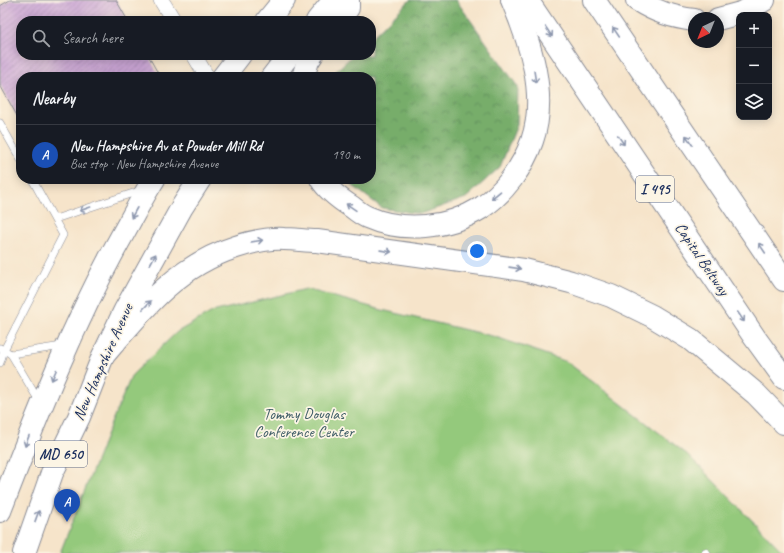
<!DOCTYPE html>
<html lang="en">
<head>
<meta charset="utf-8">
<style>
	:root { --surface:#171b24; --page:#242831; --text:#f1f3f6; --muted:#9ea1a6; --line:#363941; --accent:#d690ce }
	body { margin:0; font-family:Caveat,sans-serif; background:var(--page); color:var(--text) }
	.controls { position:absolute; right:12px; top:12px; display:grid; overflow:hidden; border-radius:8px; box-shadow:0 2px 10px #0003 }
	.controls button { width:36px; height:36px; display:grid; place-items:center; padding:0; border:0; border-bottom:1px solid var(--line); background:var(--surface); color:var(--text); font:20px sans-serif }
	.compass { position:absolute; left:688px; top:12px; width:36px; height:36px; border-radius:50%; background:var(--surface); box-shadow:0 2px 10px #0003; rotate:223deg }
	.you { position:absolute; left:477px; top:251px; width:14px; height:14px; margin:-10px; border:3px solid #fff; border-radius:50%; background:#1a73e8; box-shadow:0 0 0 6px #1a73e833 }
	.badge { display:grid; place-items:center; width:26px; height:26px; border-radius:50%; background:var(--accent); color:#fff; font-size:13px; font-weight:700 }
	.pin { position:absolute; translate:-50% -33px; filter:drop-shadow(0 1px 2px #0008) }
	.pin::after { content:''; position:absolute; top:21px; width:14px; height:12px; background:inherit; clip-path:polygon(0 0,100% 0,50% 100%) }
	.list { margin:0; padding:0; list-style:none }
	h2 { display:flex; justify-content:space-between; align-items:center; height:52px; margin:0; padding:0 16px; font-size:17px }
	h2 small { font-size:13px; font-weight:400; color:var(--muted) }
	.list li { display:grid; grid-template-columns:26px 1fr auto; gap:12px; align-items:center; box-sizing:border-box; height:60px; padding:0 16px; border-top:1px solid var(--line) }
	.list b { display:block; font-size:15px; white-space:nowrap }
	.list p { margin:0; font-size:13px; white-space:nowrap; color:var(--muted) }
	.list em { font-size:13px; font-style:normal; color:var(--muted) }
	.icon { flex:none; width:22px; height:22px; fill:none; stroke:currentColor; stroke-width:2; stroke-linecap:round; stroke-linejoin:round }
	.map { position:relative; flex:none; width:784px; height:553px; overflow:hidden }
	.search { position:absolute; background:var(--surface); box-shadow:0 2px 10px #0003; left:16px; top:16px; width:360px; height:44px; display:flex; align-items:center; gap:10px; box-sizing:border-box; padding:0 14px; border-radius:16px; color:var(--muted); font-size:15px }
	.panel { position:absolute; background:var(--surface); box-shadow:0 2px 10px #0003; left:16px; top:72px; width:360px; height:112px; border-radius:16px }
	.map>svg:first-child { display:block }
</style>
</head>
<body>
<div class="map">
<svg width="784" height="553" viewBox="0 0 784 553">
	<defs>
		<pattern id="forest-crowns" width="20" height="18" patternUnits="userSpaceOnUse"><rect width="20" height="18" fill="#77ad6b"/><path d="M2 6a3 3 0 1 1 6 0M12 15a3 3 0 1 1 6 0" fill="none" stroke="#618d5b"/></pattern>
		<pattern id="building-hatch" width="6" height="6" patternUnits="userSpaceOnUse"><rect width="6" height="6" fill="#cba6d5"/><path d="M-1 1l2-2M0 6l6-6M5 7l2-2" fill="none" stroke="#a488b0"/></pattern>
	</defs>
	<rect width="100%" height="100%" fill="#fcf5e5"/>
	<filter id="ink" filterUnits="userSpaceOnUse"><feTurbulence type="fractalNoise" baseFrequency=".025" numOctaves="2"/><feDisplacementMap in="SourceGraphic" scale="8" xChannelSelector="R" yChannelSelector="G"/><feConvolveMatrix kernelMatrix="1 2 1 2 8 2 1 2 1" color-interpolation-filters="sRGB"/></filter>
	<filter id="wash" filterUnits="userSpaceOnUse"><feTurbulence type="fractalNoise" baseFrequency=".012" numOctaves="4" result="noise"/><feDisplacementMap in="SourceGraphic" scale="16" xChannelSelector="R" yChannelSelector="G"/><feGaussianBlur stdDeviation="0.9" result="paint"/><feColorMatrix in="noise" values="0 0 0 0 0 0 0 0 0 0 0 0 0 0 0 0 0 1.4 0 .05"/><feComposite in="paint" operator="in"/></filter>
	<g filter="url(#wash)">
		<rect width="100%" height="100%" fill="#f6e4ca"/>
		<path fill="url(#forest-crowns)" stroke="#496e64" d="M 410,0 L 456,0 L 518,87 L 517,125 L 500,167 L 466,198 L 420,214 L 382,208 L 348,182 L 346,179 L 371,179 L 371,77 L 330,77 L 353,55 L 371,55 L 371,38 Z"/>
		<path fill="#94c97b" stroke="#587c6c" d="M 306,289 L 382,310 L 496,337 L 567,362 L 688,455 L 784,553 L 60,553 L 112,421 L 132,375 L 177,332 L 212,312 Z"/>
		<g id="blocks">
			<path fill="url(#building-hatch)" d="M 10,0 L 116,0 L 128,21 L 21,21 L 21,55 L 148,55 L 160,77 L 21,77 L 21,123 L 0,85 L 0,6 Z"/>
		</g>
	</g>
	<g filter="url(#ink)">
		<use href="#blocks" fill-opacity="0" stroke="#888a94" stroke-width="1"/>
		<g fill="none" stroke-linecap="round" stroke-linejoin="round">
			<g stroke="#888a94" stroke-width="8">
				<g id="service">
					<path d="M 0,123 L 21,160"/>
					<path d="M 55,219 L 142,190"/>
					<path d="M 0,348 L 11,354 L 39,401"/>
					<path d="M 11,354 L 62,346"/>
					<path d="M 0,363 L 4,350 L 63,235 L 32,179"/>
					<path d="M 705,552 L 707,553"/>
				</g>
			</g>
			<g stroke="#888a94" stroke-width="16">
				<g id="minor">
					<path d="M 161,0 L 174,21"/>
					<path d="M 194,55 L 207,77"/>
				</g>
			</g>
			<g stroke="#888a94" stroke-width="24">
				<g id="primary">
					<path d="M 267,21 L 284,0"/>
					<path d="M 317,21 L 334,0"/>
					<path d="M 223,77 L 240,55"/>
					<path d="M 272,77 L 289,55"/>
					<path d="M 0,511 C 37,415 74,321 124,232 C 134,214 143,196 154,179"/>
					<path d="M 24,553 L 52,473 L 79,417 L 103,356 L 125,310 L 182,207 L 200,179"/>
				</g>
			</g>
			<g stroke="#888a94" stroke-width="24">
				<g id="motorway">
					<path d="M 527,0 L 755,338 L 784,378"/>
					<path d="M 594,0 L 784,280"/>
					<path d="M 637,0 C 656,12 672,17 694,20"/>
					<path d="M 718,19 L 744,12 L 764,0"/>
					<path d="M 338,21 L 348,8 L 348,0"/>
					<path d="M 303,77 L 308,61 L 312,55"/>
					<path d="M 321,179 C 328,191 341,200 352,207 C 357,211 362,215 367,217 C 403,233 449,228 481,208 C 504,193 523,167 532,141 C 548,95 530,42 512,0"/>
					<path d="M 103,356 C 142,310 176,266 236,247 C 251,242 267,238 284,239 C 295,239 306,241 317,241 L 524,270 L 571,282 L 611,296 L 652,316 L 690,339 L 756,394 L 784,423"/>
				</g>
			</g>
			<use href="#service" stroke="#fff" stroke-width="7"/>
			<use href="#minor" stroke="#fff" stroke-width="15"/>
			<use href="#primary" stroke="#fff" stroke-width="22"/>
			<use href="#motorway" stroke="#fff" stroke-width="22"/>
		</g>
		<defs><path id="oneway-shaft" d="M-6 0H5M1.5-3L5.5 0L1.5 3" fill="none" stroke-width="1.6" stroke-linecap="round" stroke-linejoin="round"/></defs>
		<g stroke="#8d97ae">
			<use href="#oneway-shaft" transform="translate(549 32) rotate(56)"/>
			<use href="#oneway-shaft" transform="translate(616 32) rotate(-124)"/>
			<use href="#oneway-shaft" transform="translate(535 77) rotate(81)"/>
			<use href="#oneway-shaft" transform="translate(621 140) rotate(56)"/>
			<use href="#oneway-shaft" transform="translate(689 140) rotate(-124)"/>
			<use href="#oneway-shaft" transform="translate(496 195) rotate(140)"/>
			<use href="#oneway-shaft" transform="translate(351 207) rotate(-146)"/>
			<use href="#oneway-shaft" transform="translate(85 209) rotate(161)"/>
			<use href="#oneway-shaft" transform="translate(134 213) rotate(119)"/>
			<use href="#oneway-shaft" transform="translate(257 241) rotate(-9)"/>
			<use href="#oneway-shaft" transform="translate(762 248) rotate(-124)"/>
			<use href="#oneway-shaft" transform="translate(386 251) rotate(8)"/>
			<use href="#oneway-shaft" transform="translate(153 259) rotate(-61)"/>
			<use href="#oneway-shaft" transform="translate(515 268) rotate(8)"/>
			<use href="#oneway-shaft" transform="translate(147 305) rotate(-46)"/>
			<use href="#oneway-shaft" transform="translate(741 317) rotate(56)"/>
			<use href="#oneway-shaft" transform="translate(54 375) rotate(114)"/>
			<use href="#oneway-shaft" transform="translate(27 441) rotate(111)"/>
			<use href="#oneway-shaft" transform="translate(37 516) rotate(-70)"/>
		</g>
	</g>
	<g text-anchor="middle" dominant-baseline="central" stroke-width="3.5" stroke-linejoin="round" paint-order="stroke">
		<g fill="#fcf5e5" stroke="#5e6a86" stroke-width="1">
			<rect x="636" y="176" width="38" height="26" rx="3"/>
			<rect x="35" y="441" width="52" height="26" rx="3"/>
		</g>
		<g font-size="15" font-weight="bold" fill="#1b2f5e">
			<text x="655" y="189">I 495</text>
			<text x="61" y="454">MD 650</text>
		</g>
		<g font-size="16" fill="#1b2f5e" stroke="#fcf5e5">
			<text transform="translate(702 259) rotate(56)">Capital Beltway</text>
			<text transform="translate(103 362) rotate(-66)">New Hampshire Avenue</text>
		</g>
		<g font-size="16" fill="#3f5d67" stroke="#fcf5e5">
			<text x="304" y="414">Tommy Douglas<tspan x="304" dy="18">Conference Center</tspan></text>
		</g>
	</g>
</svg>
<div class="controls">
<button>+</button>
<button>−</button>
<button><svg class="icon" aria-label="layers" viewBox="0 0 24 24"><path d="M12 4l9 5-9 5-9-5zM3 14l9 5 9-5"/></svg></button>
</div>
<svg class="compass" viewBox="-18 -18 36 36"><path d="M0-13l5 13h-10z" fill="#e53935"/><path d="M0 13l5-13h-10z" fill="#9ea1a6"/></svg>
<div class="you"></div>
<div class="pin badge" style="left:67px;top:522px;background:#1a4fb4">A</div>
<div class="search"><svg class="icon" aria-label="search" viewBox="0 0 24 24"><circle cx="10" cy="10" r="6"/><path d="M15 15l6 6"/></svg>Search here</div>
<section class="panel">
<h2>Nearby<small></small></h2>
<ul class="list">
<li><span class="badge" style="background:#1a4fb4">A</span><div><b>New Hampshire Av at Powder Mill Rd</b><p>Bus stop · New Hampshire Avenue</p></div><em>190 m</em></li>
</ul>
</section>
</div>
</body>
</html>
